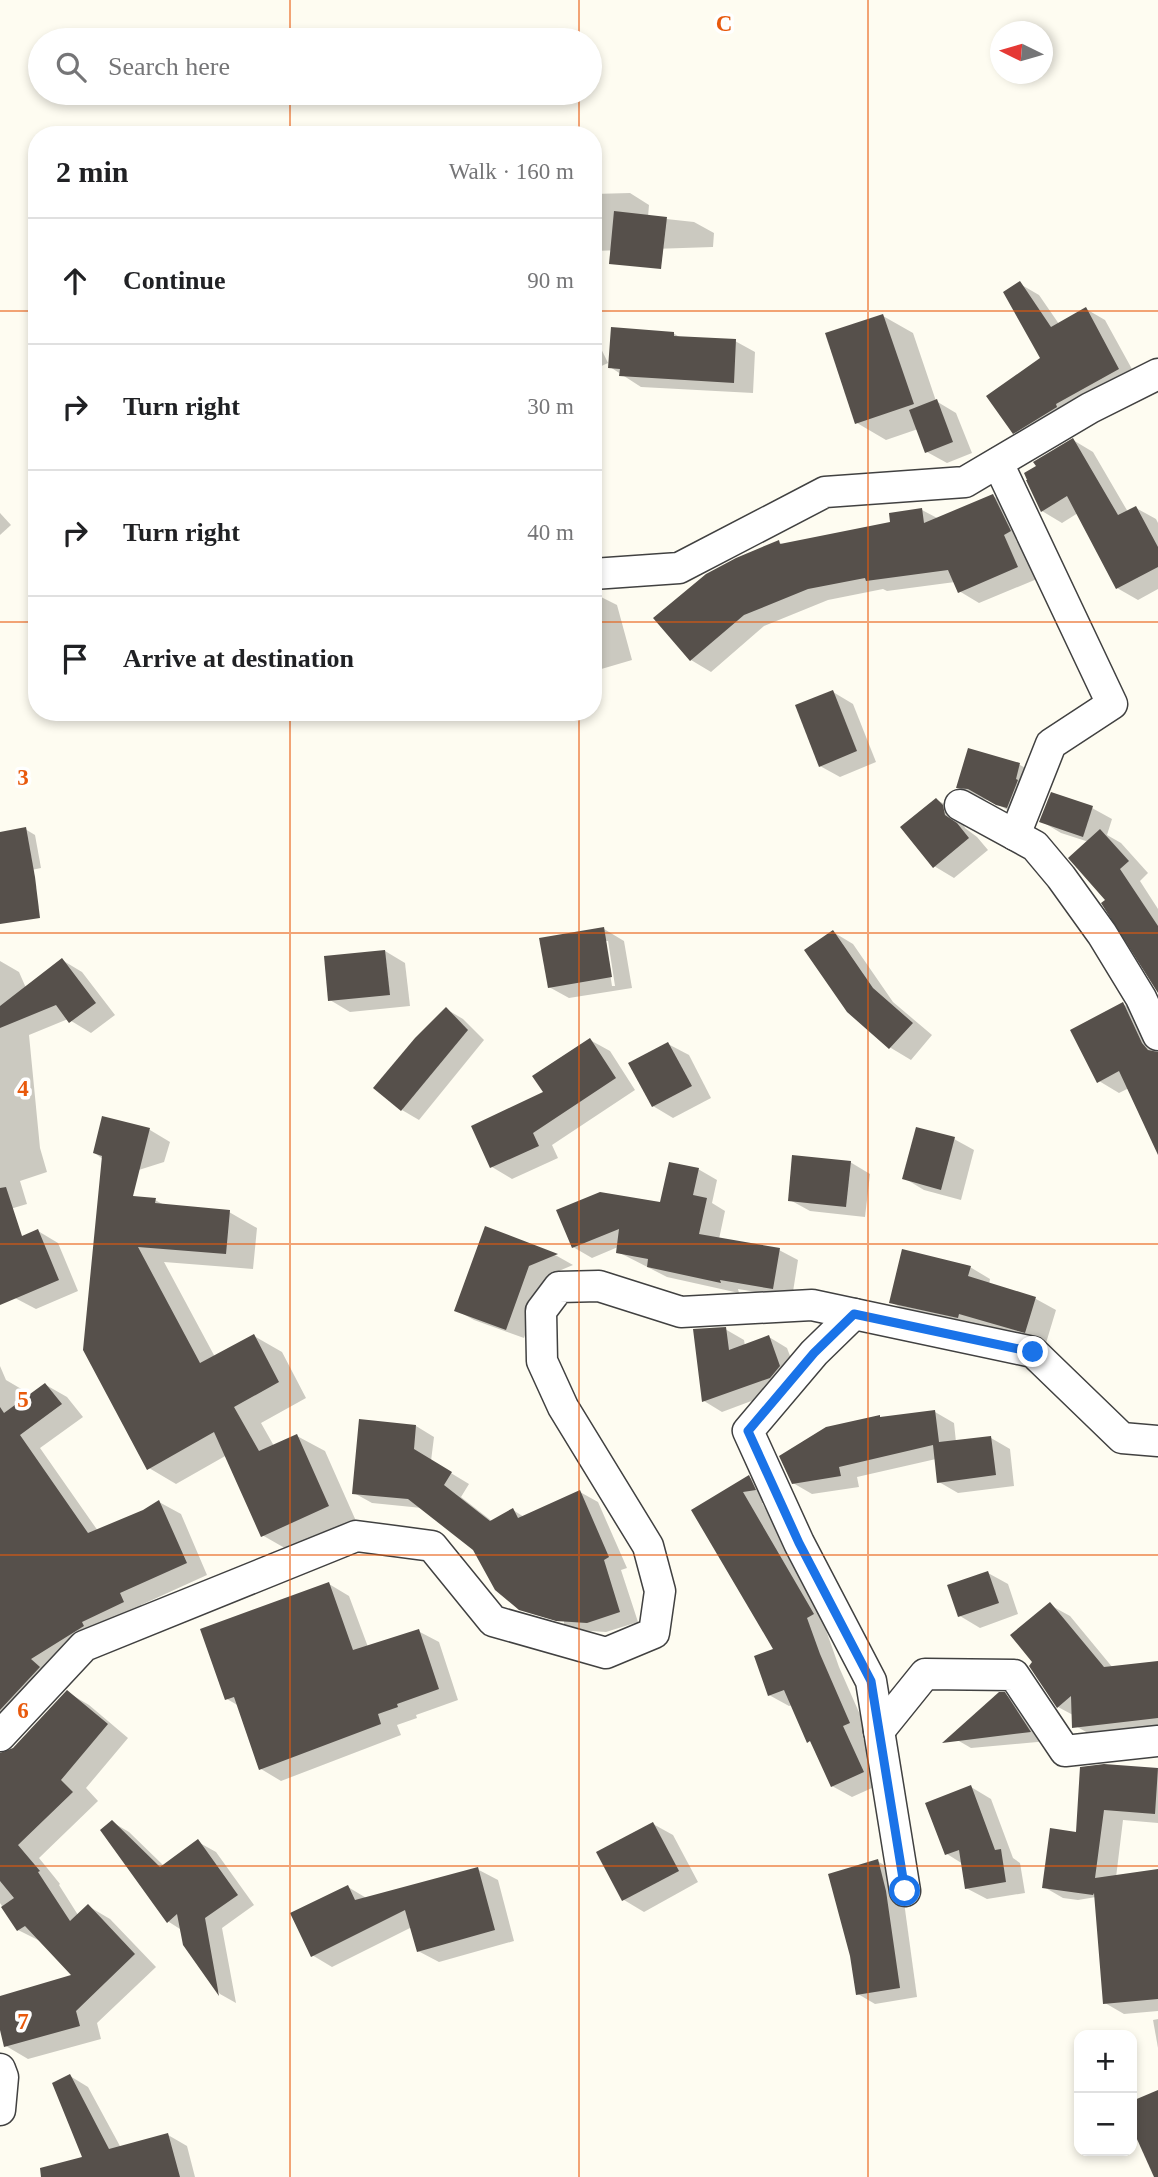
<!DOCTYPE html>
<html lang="en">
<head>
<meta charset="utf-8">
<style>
	:root { --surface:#fff; --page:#f6f6f6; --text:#202124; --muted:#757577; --line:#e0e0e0 }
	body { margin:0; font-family:"Times New Roman",serif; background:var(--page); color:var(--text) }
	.controls { position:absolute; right:21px; bottom:21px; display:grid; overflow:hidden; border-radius:14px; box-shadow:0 4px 10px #0003 }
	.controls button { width:63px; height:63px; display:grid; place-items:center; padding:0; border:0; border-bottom:2px solid var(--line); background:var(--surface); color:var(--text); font:35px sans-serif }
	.compass { position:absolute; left:990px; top:21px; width:63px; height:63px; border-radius:50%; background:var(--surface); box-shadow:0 4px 10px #0003; rotate:275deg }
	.stop { position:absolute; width:21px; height:21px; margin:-16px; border:5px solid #1a73e8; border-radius:50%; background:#fff }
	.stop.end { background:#1a73e8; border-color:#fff; box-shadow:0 2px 7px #0008 }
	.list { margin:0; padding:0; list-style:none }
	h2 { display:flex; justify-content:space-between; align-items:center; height:91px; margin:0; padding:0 28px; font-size:30px }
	h2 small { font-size:23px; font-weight:400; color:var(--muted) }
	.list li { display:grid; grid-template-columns:46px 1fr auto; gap:21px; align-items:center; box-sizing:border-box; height:126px; padding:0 28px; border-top:2px solid var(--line) }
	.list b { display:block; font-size:26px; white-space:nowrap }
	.list em { font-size:23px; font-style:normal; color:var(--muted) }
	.icon { flex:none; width:38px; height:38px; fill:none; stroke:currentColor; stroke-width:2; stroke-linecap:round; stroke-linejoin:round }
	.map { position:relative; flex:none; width:1158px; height:2177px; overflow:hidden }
	.search { position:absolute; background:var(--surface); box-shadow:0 4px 10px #0003; left:28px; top:28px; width:574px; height:77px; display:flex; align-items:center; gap:18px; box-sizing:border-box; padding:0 24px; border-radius:38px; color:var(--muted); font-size:26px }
	.panel { position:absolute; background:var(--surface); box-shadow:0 4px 10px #0003; left:28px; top:126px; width:574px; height:595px; border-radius:28px }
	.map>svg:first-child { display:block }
</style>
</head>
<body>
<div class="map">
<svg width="1158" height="2177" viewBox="0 0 1158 2177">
	<rect width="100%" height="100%" fill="#fefcf1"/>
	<g fill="#0003" fill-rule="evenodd">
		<path d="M 630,193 L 649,205 L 648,217 L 694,222 L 714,233 L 713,247 L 593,251 L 593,194 Z"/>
		<path d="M 1020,284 L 1039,295 L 1059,324 L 1086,309 L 1105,320 L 1138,380 L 1033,444 L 1014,432 L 1042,358 Z"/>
		<path d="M 883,316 L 913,333 L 936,401 L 956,413 L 972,453 L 947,463 L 927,452 L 918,429 L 886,440 L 857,423 Z"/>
		<path d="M 593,332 L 608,363 L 593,370 Z"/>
		<path d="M 673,333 L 681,338 L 735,341 L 755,352 L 753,393 L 641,387 L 610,367 Z"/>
		<path d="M 1073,440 L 1093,452 L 1128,512 L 1136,508 L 1156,519 L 1158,523 L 1158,589 L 1138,600 L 1117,588 L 1078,513 L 1062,523 L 1042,511 Z"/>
		<path d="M 993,496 L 1013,508 L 1037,579 L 979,603 L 959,591 L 955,582 L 887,591 L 883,589 L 828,600 L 764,626 L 711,672 L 691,660 L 779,542 L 783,545 L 892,523 L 922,510 L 939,519 Z"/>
		<path d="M 0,513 L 11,525 L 0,535 Z"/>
		<path d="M 593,593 L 617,605 L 632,660 L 598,670 L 593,667 Z"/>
		<path d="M 833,692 L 853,704 L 876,762 L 840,777 L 820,766 Z"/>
		<path d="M 969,751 L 1020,765 L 1040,776 L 1018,816 L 990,800 L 978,799 L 958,788 Z"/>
		<path d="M 937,800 L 957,811 L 962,819 L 965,828 L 977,837 L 988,850 L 954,878 L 934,866 Z"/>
		<path d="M 1092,808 L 1112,819 L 1107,835 L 1121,843 L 1148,873 L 1140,881 L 1158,909 L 1158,989 L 1108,900 L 1089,842 L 1061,833 L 1041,821 Z"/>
		<path d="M 25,829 L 35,835 L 41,868 L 17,873 Z"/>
		<path d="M 604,929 L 624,941 L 632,988 L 569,998 L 549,987 ZM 605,941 L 608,941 L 615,986 L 612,986 Z"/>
		<path d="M 833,932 L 853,944 L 893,1002 L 932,1035 L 911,1060 L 891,1048 L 848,1011 Z"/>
		<path d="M 385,951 L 405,963 L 410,1006 L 350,1012 L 330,1000 Z"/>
		<path d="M 62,960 L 82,972 L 115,1015 L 91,1033 L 68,1019 L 29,1035 L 40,1148 L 47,1172 L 20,1181 L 27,1204 L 0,1212 L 0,961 L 19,972 L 26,988 Z"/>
		<path d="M 1123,1004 L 1143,1016 L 1158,1047 L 1158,1132 L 1129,1088 L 1119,1093 L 1099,1081 Z"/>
		<path d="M 446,1009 L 463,1019 L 484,1040 L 419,1120 L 402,1110 Z"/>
		<path d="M 590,1040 L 610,1051 L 635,1090 L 552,1145 L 558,1158 L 512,1179 L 492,1167 L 546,1093 Z"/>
		<path d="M 668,1044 L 689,1055 L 711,1098 L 673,1118 L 653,1106 Z"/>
		<path d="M 104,1118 L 150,1130 L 170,1142 L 164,1162 L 123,1175 L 95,1153 Z"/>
		<path d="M 954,1139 L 974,1150 L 961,1200 L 924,1190 L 904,1178 Z"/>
		<path d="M 850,1162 L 870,1174 L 865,1217 L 810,1211 L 790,1200 Z"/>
		<path d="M 698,1169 L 717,1180 L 712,1203 L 725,1211 L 719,1239 L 779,1250 L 798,1260 L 792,1298 L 738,1289 L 739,1293 L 667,1277 L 618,1252 L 618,1247 L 592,1258 L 573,1247 L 662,1204 Z"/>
		<path d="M 155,1200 L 166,1206 L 229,1212 L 257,1228 L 253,1269 L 164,1262 L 215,1357 L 254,1336 L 282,1352 L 306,1398 L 261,1423 L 274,1446 L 297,1436 L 325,1451 L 356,1521 L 290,1551 L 262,1535 L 227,1455 L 176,1484 L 149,1468 L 85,1350 Z"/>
		<path d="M 486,1229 L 557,1256 L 573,1265 L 547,1276 L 524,1338 L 474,1320 L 456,1310 Z"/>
		<path d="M 38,1231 L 58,1243 L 78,1291 L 36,1309 L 15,1298 L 0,1261 L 0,1248 Z"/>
		<path d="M 970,1267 L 990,1279 L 989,1285 L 1036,1299 L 1056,1310 L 1046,1343 L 979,1324 L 978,1328 L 911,1314 L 891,1302 Z"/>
		<path d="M 725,1329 L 744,1340 L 745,1346 L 769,1337 L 787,1348 L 798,1377 L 789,1387 L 722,1412 L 704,1401 L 695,1331 Z"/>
		<path d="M 0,1366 L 6,1380 L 23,1390 L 27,1398 L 46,1385 L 67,1397 L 83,1417 L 40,1448 L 98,1531 L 143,1512 L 159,1502 L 181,1514 L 207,1575 L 141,1605 L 145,1614 L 103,1635 L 5,1744 L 5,1755 L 14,1749 L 67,1692 L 89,1705 L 128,1738 L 86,1788 L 98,1801 L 39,1858 L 60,1884 L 59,1885 L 78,1915 L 88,1906 L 110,1919 L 156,1967 L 97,2023 L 101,2039 L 28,2059 L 6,2046 L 0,2023 L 0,1998 L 74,1976 L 42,1942 L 18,1930 L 0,1903 Z"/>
		<path d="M 935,1412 L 954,1423 L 956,1442 L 991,1438 L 1010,1449 L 1014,1486 L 958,1493 L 939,1482 L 936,1459 L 857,1477 L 859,1487 L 812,1494 L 793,1483 Z"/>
		<path d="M 416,1426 L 434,1437 L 431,1461 L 469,1484 L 461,1497 L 493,1522 L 513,1510 L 524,1517 L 580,1492 L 598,1502 L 627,1568 L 621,1570 L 638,1622 L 606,1632 L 575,1630 L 540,1620 L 532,1616 L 564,1625 L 564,1621 L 422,1508 L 372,1503 L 354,1493 Z"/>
		<path d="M 749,1477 L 769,1488 L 775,1501 L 762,1503 L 833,1626 L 826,1630 L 839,1667 L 869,1735 L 863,1738 L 883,1783 L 852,1797 L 832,1786 L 793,1705 L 789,1706 L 769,1695 L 776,1650 L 693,1511 Z"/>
		<path d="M 988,1573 L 1008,1584 L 1018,1614 L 980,1628 L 960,1616 Z"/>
		<path d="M 329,1584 L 349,1596 L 368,1647 L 418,1631 L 439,1642 L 458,1700 L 416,1715 L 417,1718 L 397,1725 L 401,1735 L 281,1781 L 261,1769 L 239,1706 L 227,1699 Z"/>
		<path d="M 1050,1605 L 1070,1616 L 1113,1668 L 1158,1663 L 1158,1731 L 1093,1736 L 1074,1725 L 1073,1715 L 1058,1707 L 1031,1666 Z"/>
		<path d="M 1004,1694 L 1025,1706 L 1048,1741 L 971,1748 L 952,1737 Z"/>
		<path d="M 1104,1766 L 1158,1770 L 1158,1823 L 1123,1820 L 1114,1894 L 1158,1901 L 1158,2011 L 1124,2014 L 1105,2003 L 1096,1897 L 1078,1900 L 1063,1898 L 1044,1887 L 1078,1834 Z"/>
		<path d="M 971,1787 L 991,1799 L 1013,1858 L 1020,1863 L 1025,1893 L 987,1899 L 966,1888 L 963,1864 L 947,1854 Z"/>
		<path d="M 112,1822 L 129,1832 L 164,1866 L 198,1842 L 216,1852 L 254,1905 L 222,1928 L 236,2003 L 220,1994 L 184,1944 L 180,1929 L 169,1922 L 103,1830 Z"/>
		<path d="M 653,1824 L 673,1835 L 698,1882 L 644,1912 L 624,1900 Z"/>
		<path d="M 877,1861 L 895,1871 L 904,1902 L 917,1997 L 875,2004 L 858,1994 Z"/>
		<path d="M 477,1869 L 498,1880 L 514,1941 L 439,1962 L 418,1951 L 412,1927 L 332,1967 L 312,1955 L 348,1887 L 368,1899 Z"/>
		<path d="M 1158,2019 L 1158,2048 L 1153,2020 Z"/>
		<path d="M 70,2076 L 88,2087 L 121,2148 L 168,2135 L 187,2146 L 195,2177 L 92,2177 Z"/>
	</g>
	<g fill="#56504b">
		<path d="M 614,211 L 667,217 L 661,269 L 609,264 Z"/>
		<path d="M 1020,281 L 1051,327 L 1086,307 L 1119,369 L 1056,404 L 1057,407 L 1013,434 L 986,396 L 1040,358 L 1003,292 Z"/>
		<path d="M 883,314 L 914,404 L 855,424 L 825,333 Z"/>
		<path d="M 611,327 L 674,332 L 674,336 L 736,339 L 734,383 L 619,376 L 620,369 L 608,368 Z"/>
		<path d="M 937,399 L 953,442 L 925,453 L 909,410 Z"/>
		<path d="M 1073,438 L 1118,515 L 1136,506 L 1158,547 L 1158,567 L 1116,589 L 1067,496 L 1041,512 L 1026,480 L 1027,480 L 1024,473 L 1036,466 L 1033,462 Z"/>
		<path d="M 993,494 L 1011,531 L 1004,535 L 1018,567 L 958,593 L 948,570 L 866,581 L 865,578 L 808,589 L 744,615 L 690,661 L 653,618 L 706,574 L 736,558 L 779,540 L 780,544 L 890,522 L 889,513 L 922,508 L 924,523 Z"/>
		<path d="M 833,690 L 857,751 L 819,767 L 795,705 Z"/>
		<path d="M 968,748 L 1020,763 L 1016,779 L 1018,780 L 1007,808 L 996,805 L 968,789 L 956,788 Z"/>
		<path d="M 1051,792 L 1093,806 L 1083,837 L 1039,822 Z"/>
		<path d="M 936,798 L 943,805 L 945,815 L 957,823 L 969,838 L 933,868 L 900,827 Z"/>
		<path d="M 26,827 L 35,877 L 40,918 L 0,924 L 0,832 Z"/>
		<path d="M 1100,829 L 1129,861 L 1120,869 L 1158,926 L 1158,993 L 1101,903 L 1105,900 L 1068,858 Z"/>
		<path d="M 604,927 L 612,977 L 548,988 L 539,938 Z"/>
		<path d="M 833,930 L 873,988 L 913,1023 L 889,1049 L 847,1012 L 804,950 Z"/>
		<path d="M 385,950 L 390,995 L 328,1001 L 324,956 Z"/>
		<path d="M 62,958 L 96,1003 L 69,1023 L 56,1005 L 0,1028 L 0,1006 Z"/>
		<path d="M 1123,1002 L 1142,1043 L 1148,1050 L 1158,1052 L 1158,1155 L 1119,1071 L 1097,1083 L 1070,1030 Z"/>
		<path d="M 446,1007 L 468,1030 L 401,1111 L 373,1088 L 415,1038 Z"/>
		<path d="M 590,1038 L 616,1078 L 533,1133 L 539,1146 L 490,1168 L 471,1126 L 543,1092 L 532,1076 Z"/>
		<path d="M 668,1042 L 692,1086 L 652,1107 L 628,1063 Z"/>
		<path d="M 102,1116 L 150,1128 L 133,1196 L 156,1198 L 155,1203 L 230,1210 L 226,1254 L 138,1247 L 200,1363 L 254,1334 L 279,1382 L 234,1407 L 259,1451 L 297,1434 L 329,1506 L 261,1537 L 214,1432 L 147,1470 L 83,1350 L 102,1156 L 93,1153 Z"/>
		<path d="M 916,1127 L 955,1137 L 941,1190 L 902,1179 Z"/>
		<path d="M 792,1155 L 851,1161 L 846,1207 L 788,1201 Z"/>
		<path d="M 669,1162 L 699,1168 L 693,1195 L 707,1198 L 699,1234 L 780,1248 L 773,1289 L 720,1280 L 721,1283 L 647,1267 L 648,1259 L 616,1253 L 619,1229 L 572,1248 L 556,1210 L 600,1192 L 660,1202 Z"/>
		<path d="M 6,1187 L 22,1236 L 38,1229 L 59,1280 L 0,1305 L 0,1188 Z"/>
		<path d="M 485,1226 L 558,1254 L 529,1266 L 506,1330 L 454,1311 Z"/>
		<path d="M 902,1249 L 971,1266 L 968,1276 L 1036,1297 L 1025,1333 L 959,1314 L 958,1318 L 889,1303 Z"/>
		<path d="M 726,1327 L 729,1350 L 769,1335 L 780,1366 L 770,1378 L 702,1402 L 693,1329 Z"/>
		<path d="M 45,1383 L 62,1404 L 20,1435 L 88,1533 L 143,1510 L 159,1500 L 187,1563 L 120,1593 L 124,1602 L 82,1622 L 84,1626 L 31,1659 L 40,1667 L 0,1710 L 0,1407 L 4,1413 Z"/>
		<path d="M 935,1410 L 939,1442 L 991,1436 L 996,1475 L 937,1483 L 933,1445 L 839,1467 L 841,1476 L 792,1484 L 779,1456 L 826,1427 L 880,1415 L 880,1417 Z"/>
		<path d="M 359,1419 L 416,1425 L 414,1449 L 452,1472 L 444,1485 L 490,1521 L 513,1508 L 518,1518 L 580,1490 L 609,1557 L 604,1560 L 620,1612 L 587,1623 L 556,1621 L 519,1610 L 495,1590 L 473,1550 L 408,1499 L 352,1494 Z"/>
		<path d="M 749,1475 L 756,1490 L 743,1492 L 814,1614 L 807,1618 L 820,1654 L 850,1723 L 843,1726 L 864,1772 L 831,1787 L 810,1741 L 807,1743 L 784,1690 L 768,1696 L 754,1656 L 773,1649 L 691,1510 Z"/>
		<path d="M 988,1571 L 999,1603 L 958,1617 L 947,1585 Z"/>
		<path d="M 329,1582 L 353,1650 L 419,1629 L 439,1689 L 397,1704 L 398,1707 L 378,1714 L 381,1724 L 259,1770 L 234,1697 L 225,1700 L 200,1629 Z"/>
		<path d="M 1050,1602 L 1104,1667 L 1158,1661 L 1158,1718 L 1072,1728 L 1071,1696 L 1057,1708 L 1029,1666 L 1032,1662 L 1010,1635 Z"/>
		<path d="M 67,1690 L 108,1724 L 61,1780 L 73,1792 L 18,1845 L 40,1871 L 38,1872 L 70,1921 L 88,1904 L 135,1954 L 76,2011 L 80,2026 L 4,2047 L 0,2030 L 0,1996 L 71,1975 L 25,1926 L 17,1931 L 1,1907 L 14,1898 L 0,1881 L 0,1753 L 13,1748 Z"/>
		<path d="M 999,1692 L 1005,1692 L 1031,1732 L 942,1743 Z"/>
		<path d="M 1104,1764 L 1158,1768 L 1155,1814 L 1104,1810 L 1095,1878 L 1158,1869 L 1158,1999 L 1103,2004 L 1094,1893 L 1093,1895 L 1042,1888 L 1050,1828 L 1076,1832 L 1080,1767 Z"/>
		<path d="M 971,1785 L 995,1850 L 1001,1849 L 1006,1882 L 965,1889 L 959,1850 L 945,1855 L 925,1803 Z"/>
		<path d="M 112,1820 L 160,1867 L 198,1839 L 238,1895 L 205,1918 L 219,1996 L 183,1945 L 177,1914 L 167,1923 L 100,1830 Z"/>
		<path d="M 653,1822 L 679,1871 L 622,1901 L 596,1852 Z"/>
		<path d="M 878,1859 L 886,1891 L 900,1988 L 856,1995 L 850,1956 L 828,1874 Z"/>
		<path d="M 478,1867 L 495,1930 L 417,1952 L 405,1910 L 311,1957 L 290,1913 L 348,1885 L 355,1900 Z"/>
		<path d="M 70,2074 L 109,2149 L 168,2133 L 180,2177 L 41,2177 L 40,2168 L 82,2157 L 52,2083 Z"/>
		<path d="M 1158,2090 L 1158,2177 L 1154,2177 L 1132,2128 L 1132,2101 Z"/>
	</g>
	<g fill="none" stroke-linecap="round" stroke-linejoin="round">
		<g stroke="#414141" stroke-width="33">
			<g id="minor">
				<path d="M 998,463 L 1112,704 L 1051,744 L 1015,835"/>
				<path d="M 593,574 L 679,568 L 825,492 L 965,482 L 1090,408 L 1158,374"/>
				<path d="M 960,805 L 1035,846 L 1061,877 L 1102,934 L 1141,998 L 1158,1035"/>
				<path d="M 854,1314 L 814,1353 L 748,1431 L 799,1543 L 871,1681 L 905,1891"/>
				<path d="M 879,1731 L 925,1674 L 1014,1675 L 1065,1751 L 1158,1741"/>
				<path d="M 0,1736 L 84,1646 L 356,1536 L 432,1546 L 493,1621 L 606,1653 L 654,1633 L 660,1591 L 648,1546 L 563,1407 L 542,1361 L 541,1311 L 559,1287 L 599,1286 L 681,1312 L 812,1305 L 1033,1352 L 1122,1438 L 1158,1441"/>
				<path d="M 0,2069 L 3,2077 L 0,2110"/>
			</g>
		</g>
		<use href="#minor" stroke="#fff" stroke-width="30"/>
	</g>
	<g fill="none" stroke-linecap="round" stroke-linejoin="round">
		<path stroke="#1a73e8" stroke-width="9" d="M 905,1891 L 871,1681 L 799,1543 L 748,1431 L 814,1353 L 854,1314 L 1033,1352"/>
	</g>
	<path fill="none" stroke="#e8590c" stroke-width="2" stroke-opacity="0.55" d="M 290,0 L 290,40M 579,0 L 579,40M 868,0 L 868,2177M 290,93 L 290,135M 579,93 L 579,135M 0,311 L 37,311M 593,311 L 1158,311M 0,622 L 37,622M 593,622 L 1158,622M 290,712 L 290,2177M 579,712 L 579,2177M 0,933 L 1158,933M 0,1244 L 1158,1244M 0,1555 L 1158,1555M 0,1866 L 1158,1866"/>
	<g font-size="23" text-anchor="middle" font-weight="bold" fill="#e8590c" stroke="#fff" stroke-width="7" stroke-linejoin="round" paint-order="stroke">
		<text x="724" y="31">C</text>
		<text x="23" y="785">3</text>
		<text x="23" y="1096">4</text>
		<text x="23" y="1407">5</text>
		<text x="23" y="1718">6</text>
		<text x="23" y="2029">7</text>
	</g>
</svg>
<div class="controls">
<button>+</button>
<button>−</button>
</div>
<svg class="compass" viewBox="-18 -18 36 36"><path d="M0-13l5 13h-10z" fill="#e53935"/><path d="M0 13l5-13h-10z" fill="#757577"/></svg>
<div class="stop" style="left:905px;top:1891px"></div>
<div class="stop end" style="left:1033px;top:1352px"></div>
<div class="search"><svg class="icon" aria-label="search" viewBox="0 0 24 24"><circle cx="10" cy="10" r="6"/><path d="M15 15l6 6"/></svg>Search here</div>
<section class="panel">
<h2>2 min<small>Walk · 160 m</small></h2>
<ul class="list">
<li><svg class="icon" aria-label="ahead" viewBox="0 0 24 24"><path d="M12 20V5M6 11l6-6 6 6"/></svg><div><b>Continue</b></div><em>90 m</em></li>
<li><svg class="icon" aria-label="right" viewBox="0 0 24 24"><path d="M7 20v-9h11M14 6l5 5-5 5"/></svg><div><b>Turn right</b></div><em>30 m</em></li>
<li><svg class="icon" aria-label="right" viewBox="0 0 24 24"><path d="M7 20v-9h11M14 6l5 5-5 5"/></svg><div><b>Turn right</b></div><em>40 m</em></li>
<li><svg class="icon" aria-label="arrive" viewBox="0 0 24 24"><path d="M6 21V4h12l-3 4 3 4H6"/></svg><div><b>Arrive at destination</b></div></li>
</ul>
</section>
</div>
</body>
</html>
